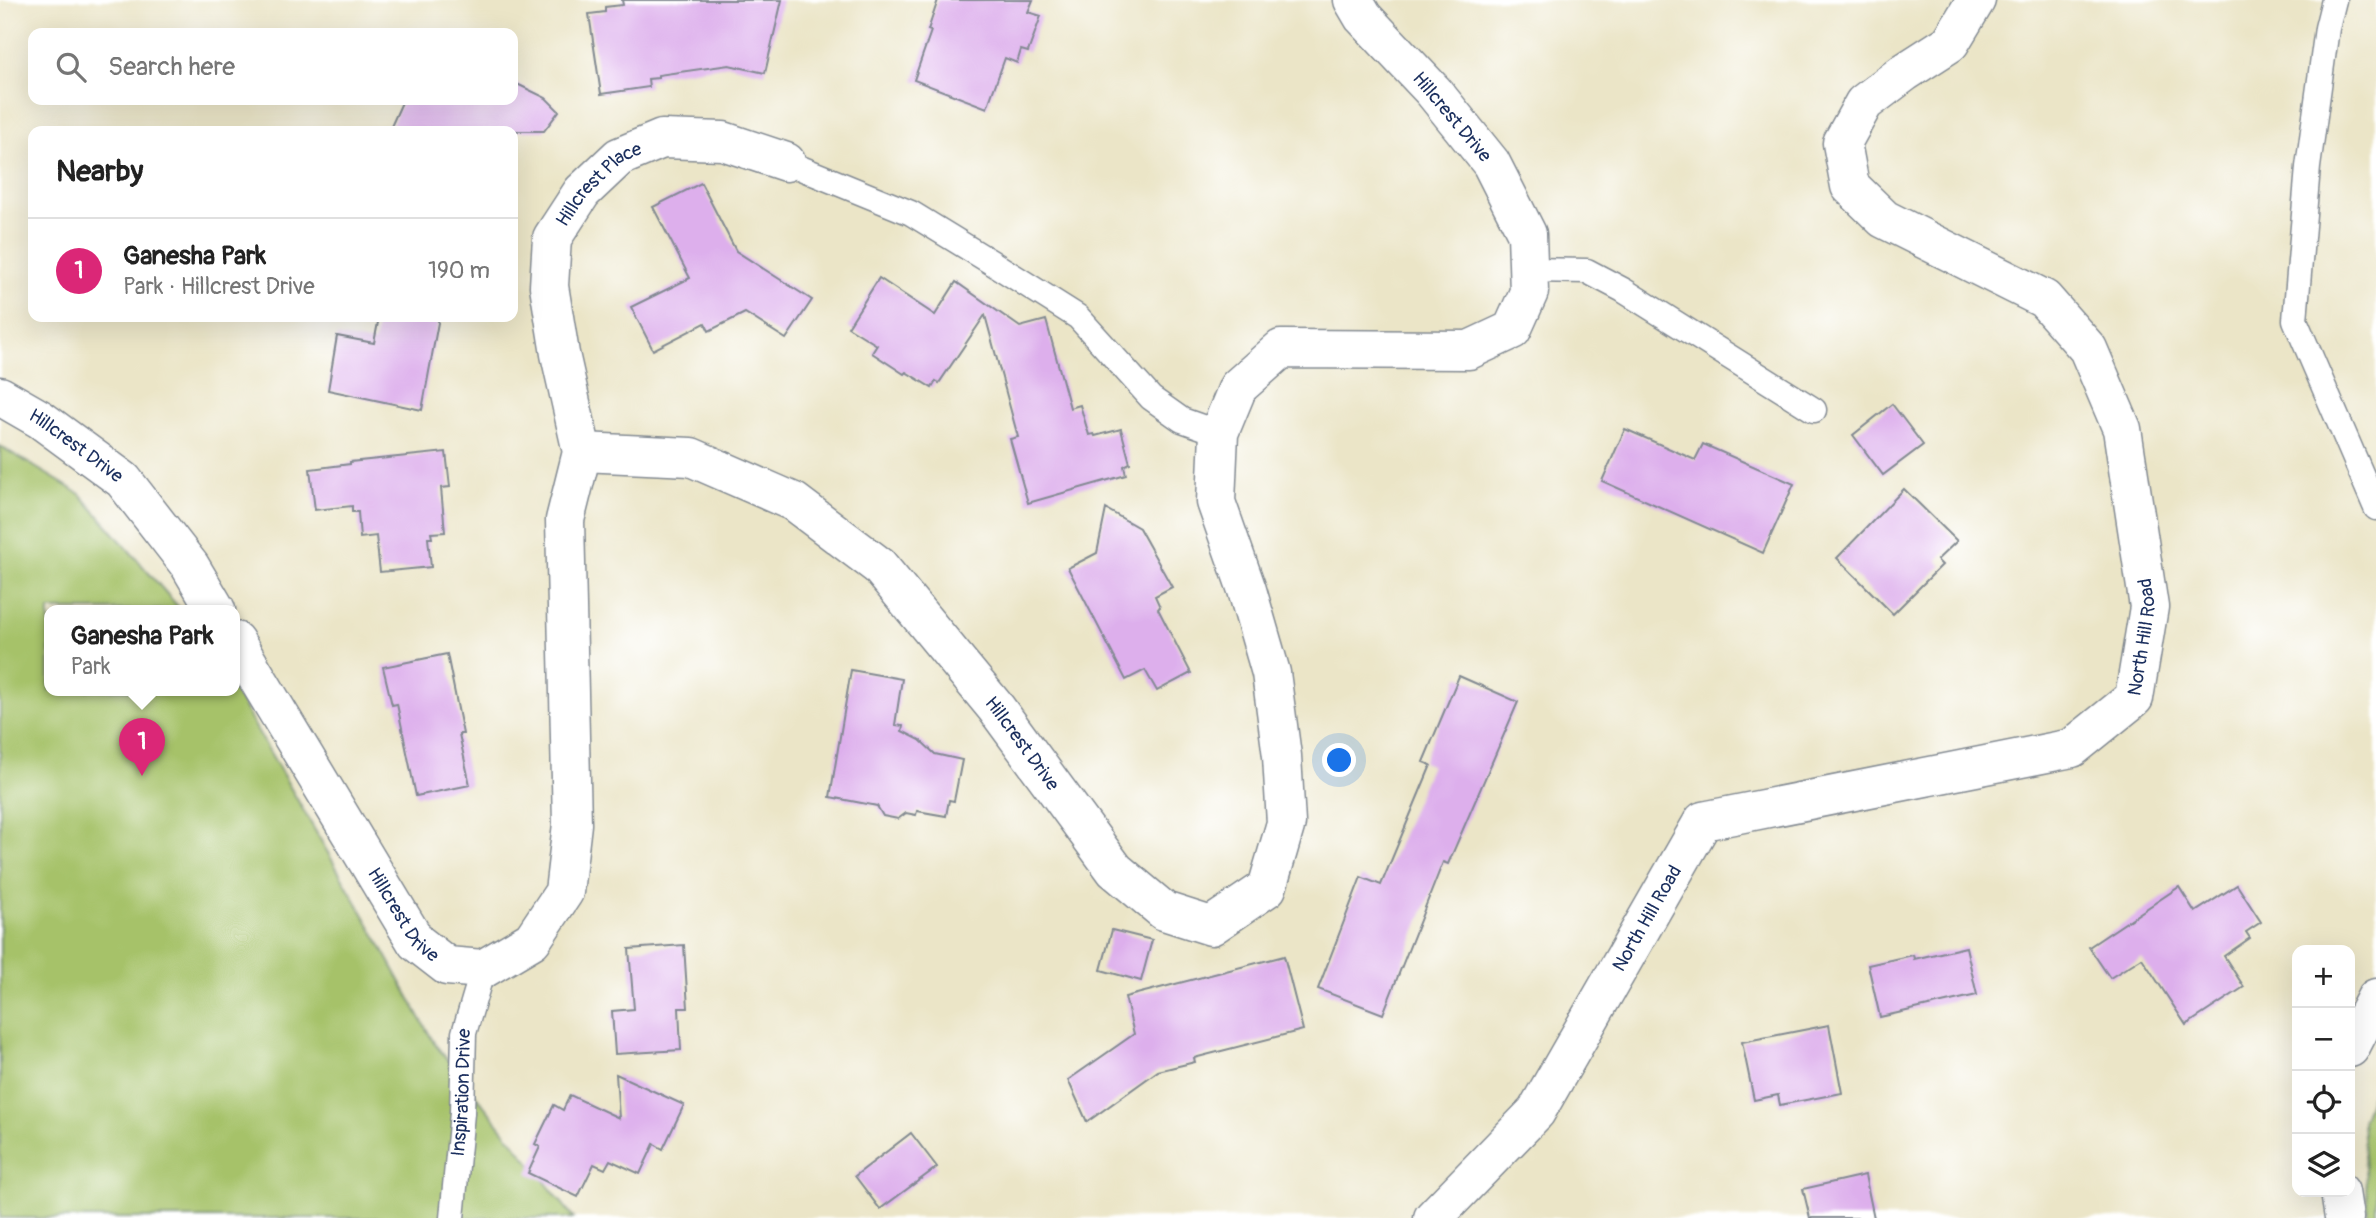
<!DOCTYPE html>
<html lang="en">
<head>
<meta charset="utf-8">
<style>
	:root { --surface:#fff; --page:#f6f6f6; --text:#222; --muted:#767676; --line:#e0e0e0; --accent:#db2777 }
	body { margin:0; font-family:Pangolin,sans-serif; background:var(--page); color:var(--text) }
	.controls { position:absolute; right:21px; bottom:21px; display:grid; overflow:hidden; border-radius:14px; box-shadow:0 7px 28px #0002 }
	.controls button { width:63px; height:63px; display:grid; place-items:center; padding:0; border:0; border-bottom:2px solid var(--line); background:var(--surface); color:var(--text); font:35px sans-serif }
	.you { position:absolute; left:1340px; top:761px; width:24px; height:24px; margin:-18px; border:5px solid #fff; border-radius:50%; background:#1a73e8; box-shadow:0 0 0 10px #1a73e833 }
	.badge { display:grid; place-items:center; width:46px; height:46px; border-radius:50%; background:var(--accent); color:#fff; font-size:23px; font-weight:700 }
	.pin { position:absolute; translate:-50% -58px; filter:drop-shadow(0 2px 4px #0008) }
	.pin::after { content:''; position:absolute; top:37px; width:24px; height:21px; background:inherit; clip-path:polygon(0 0,100% 0,50% 100%) }
	.popup { position:absolute; left:44px; top:605px; width:196px; height:91px; box-sizing:border-box; display:grid; place-content:center; border-radius:14px; background:var(--surface); filter:drop-shadow(0 2px 5px #0005); font-size:23px; white-space:nowrap; color:var(--muted) }
	.popup b { font-size:26px; color:var(--text) }
	.popup::after { content:''; position:absolute; left:50%; top:100%; margin-left:-14px; border:14px solid transparent; border-top-color:var(--surface) }
	.list { margin:0; padding:0; list-style:none }
	h2 { display:flex; justify-content:space-between; align-items:center; height:91px; margin:0; padding:0 28px; font-size:30px }
	h2 small { font-size:23px; font-weight:400; color:var(--muted) }
	.list li { display:grid; grid-template-columns:46px 1fr auto; gap:21px; align-items:center; box-sizing:border-box; height:105px; padding:0 28px; border-top:2px solid var(--line) }
	.list b { display:block; font-size:26px; white-space:nowrap }
	.list p { margin:0; font-size:23px; white-space:nowrap; color:var(--muted) }
	.list em { font-size:23px; font-style:normal; color:var(--muted) }
	.icon { flex:none; width:38px; height:38px; fill:none; stroke:currentColor; stroke-width:2; stroke-linecap:round; stroke-linejoin:round }
	.map { position:relative; flex:none; width:2376px; height:1218px; overflow:hidden }
	.search { position:absolute; background:var(--surface); box-shadow:0 7px 28px #0002; left:28px; top:28px; width:490px; height:77px; display:flex; align-items:center; gap:18px; box-sizing:border-box; padding:0 24px; border-radius:14px; color:var(--muted); font-size:26px }
	.panel { position:absolute; background:var(--surface); box-shadow:0 7px 28px #0002; left:28px; top:126px; width:490px; height:196px; border-radius:14px }
	.map>svg:first-child { display:block }
</style>
</head>
<body>
<div class="map">
<svg width="2376" height="1218" viewBox="0 0 2376 1218">
	<rect width="100%" height="100%" fill="#fff"/>
	<filter id="ink" filterUnits="userSpaceOnUse"><feTurbulence type="fractalNoise" baseFrequency=".0143" numOctaves="2"/><feDisplacementMap in="SourceGraphic" scale="14" xChannelSelector="R" yChannelSelector="G"/><feConvolveMatrix kernelMatrix="1 2 1 2 8 2 1 2 1" color-interpolation-filters="sRGB"/></filter>
	<filter id="wash" filterUnits="userSpaceOnUse"><feTurbulence type="fractalNoise" baseFrequency=".00686" numOctaves="4" result="noise"/><feDisplacementMap in="SourceGraphic" scale="28" xChannelSelector="R" yChannelSelector="G"/><feGaussianBlur stdDeviation="1.57" result="paint"/><feColorMatrix in="noise" values="0 0 0 0 0 0 0 0 0 0 0 0 0 0 0 0 0 1.4 0 .05"/><feComposite in="paint" operator="in"/></filter>
	<g filter="url(#wash)">
		<rect width="100%" height="100%" fill="#ebe5c7"/>
		<g fill="#a6c269" stroke="#607864" stroke-width="2">
			<path d="M 0,446 L 80,494 L 181,610 L 49,610 L 49,690 L 234,690 L 369,924 L 434,1043 L 574,1218 L 0,1218 Z"/>
			<path d="M 2376,1081 L 2376,1218 L 2368,1218 L 2362,1121 Z"/>
		</g>
		<g id="blocks">
			<g fill="#ddafec">
				<path d="M 622,0 L 782,0 L 765,73 L 729,65 L 658,75 L 658,78 L 648,79 L 649,87 L 601,94 L 589,14 L 605,12 L 605,7 L 623,5 Z"/>
				<path d="M 938,0 L 1033,0 L 1028,12 L 1041,16 L 1028,52 L 1021,50 L 1017,63 L 1005,58 L 987,108 L 914,80 L 931,31 L 928,30 Z"/>
				<path d="M 513,82 L 546,98 L 559,111 L 544,131 L 389,131 L 403,100 L 513,100 Z"/>
				<path d="M 701,183 L 736,251 L 812,300 L 786,339 L 745,313 L 709,331 L 705,323 L 653,350 L 631,307 L 690,278 L 653,207 Z"/>
				<path d="M 879,278 L 935,315 L 956,282 L 1020,327 L 1046,320 L 1070,408 L 1080,405 L 1089,435 L 1094,434 L 1095,436 L 1121,429 L 1130,463 L 1124,466 L 1126,475 L 1028,503 L 1010,439 L 1018,437 L 985,315 L 939,383 L 936,381 L 932,388 L 906,372 L 904,374 L 872,353 L 877,345 L 848,327 Z"/>
				<path d="M 379,317 L 439,317 L 422,410 L 328,390 L 337,336 L 374,343 Z"/>
				<path d="M 1892,404 L 1923,445 L 1883,475 L 1853,435 Z"/>
				<path d="M 1625,429 L 1695,460 L 1703,444 L 1794,484 L 1763,553 L 1602,481 Z"/>
				<path d="M 446,452 L 450,487 L 441,488 L 445,532 L 431,533 L 432,538 L 428,538 L 431,567 L 380,572 L 376,536 L 360,538 L 358,512 L 352,512 L 352,506 L 315,510 L 310,469 L 350,464 L 350,462 Z"/>
				<path d="M 1904,489 L 1957,541 L 1937,560 L 1942,565 L 1893,614 L 1837,558 Z"/>
				<path d="M 1106,509 L 1139,528 L 1172,587 L 1155,596 L 1160,607 L 1158,609 L 1191,673 L 1157,691 L 1145,670 L 1126,680 L 1068,568 L 1097,553 Z"/>
				<path d="M 447,654 L 463,734 L 459,734 L 470,785 L 416,796 L 397,704 L 392,705 L 383,667 Z"/>
				<path d="M 851,670 L 902,679 L 895,725 L 903,726 L 902,731 L 920,740 L 935,754 L 962,760 L 954,801 L 949,800 L 946,816 L 917,811 L 916,815 L 906,813 L 898,819 L 883,816 L 877,806 L 830,797 Z"/>
				<path d="M 1459,676 L 1518,702 L 1448,864 L 1443,862 L 1383,1014 L 1318,989 L 1361,877 L 1381,885 L 1431,765 L 1423,762 Z"/>
				<path d="M 2237,885 L 2261,922 L 2246,932 L 2250,938 L 2224,956 L 2244,987 L 2186,1025 L 2142,958 L 2110,978 L 2089,947 L 2179,887 L 2195,912 Z"/>
				<path d="M 1112,930 L 1152,940 L 1141,981 L 1101,970 Z"/>
				<path d="M 684,945 L 688,1008 L 679,1008 L 681,1050 L 615,1054 L 612,1011 L 634,1009 L 629,949 Z"/>
				<path d="M 1966,947 L 1977,995 L 1880,1017 L 1868,965 L 1913,955 L 1914,959 Z"/>
				<path d="M 1284,956 L 1303,1030 L 1194,1058 L 1195,1062 L 1158,1071 L 1087,1122 L 1068,1080 L 1134,1034 L 1125,997 Z"/>
				<path d="M 1829,1025 L 1842,1093 L 1780,1105 L 1778,1095 L 1754,1100 L 1742,1042 Z"/>
				<path d="M 616,1074 L 684,1105 L 663,1149 L 654,1144 L 640,1174 L 610,1160 L 605,1169 L 594,1164 L 578,1197 L 528,1173 L 540,1147 L 535,1144 L 554,1105 L 563,1110 L 570,1095 L 619,1118 Z"/>
				<path d="M 911,1133 L 937,1167 L 880,1209 L 855,1176 Z"/>
				<path d="M 1865,1175 L 1874,1218 L 1810,1218 L 1803,1189 Z"/>
			</g>
		</g>
	</g>
	<g filter="url(#ink)">
		<use href="#blocks" fill-opacity="0" stroke="#838a92" stroke-width="2"/>
		<g fill="none" stroke-linecap="round" stroke-linejoin="round">
			<g stroke="#838a92" stroke-width="27">
				<g id="service">
					<path d="M 2334,0 L 2327,28 L 2308,167 L 2295,320 L 2376,508"/>
					<path d="M 786,162 L 911,213 L 991,262 L 1078,317 L 1151,398 L 1182,420 L 1219,433"/>
					<path d="M 1528,270 L 1587,271 L 1623,290 L 1814,410"/>
					<path id="s1" d="M 452,1218 L 462,1113 L 464,1033 L 483,969"/>
				</g>
			</g>
			<g stroke="#838a92" stroke-width="41">
				<g id="minor">
					<path id="s2" d="M 0,396 L 40,419 L 123,480 L 190,566 L 216,610"/>
					<path id="s3" d="M 582,452 L 691,457 L 794,502 L 879,566 L 996,708 L 1115,870 L 1164,911 L 1211,926 L 1267,888 L 1286,823 L 1282,756 L 1271,673 L 1247,590 L 1216,502 L 1219,433 L 1238,387 L 1281,349 L 1469,350 L 1512,330 L 1529,292 L 1527,234 L 1491,163 L 1433,91 L 1363,17 L 1353,0"/>
					<path id="s4" d="M 235,641 L 416,942 L 447,966 L 483,969 L 532,940 L 564,892 L 572,824 L 565,520 L 582,452 L 560,354 L 549,286 L 552,238 L 582,192 L 619,157 L 662,139 L 723,141 L 786,162"/>
					<path d="M 2350,1048 L 2376,998"/>
					<path d="M 2340,1192 L 2344,1218"/>
					<path id="s5" d="M 1433,1218 L 1536,1112 L 1703,821 L 2072,748 L 2134,698 L 2149,607 L 2122,429 L 2088,349 L 2044,299 L 1884,219 L 1850,186 L 1842,143 L 1864,103 L 1905,72 L 1950,43 L 1976,0"/>
				</g>
			</g>
			<use href="#service" stroke="#fff" stroke-width="24"/>
			<use href="#minor" stroke="#fff" stroke-width="38"/>
		</g>
	</g>
	<g text-anchor="middle" dominant-baseline="central" stroke-width="7" stroke-linejoin="round" paint-order="stroke">
		<g font-size="19" fill="#1b2f5e" stroke="#fff">
			<text transform="translate(1452 117) rotate(50)">Hillcrest Drive</text>
			<text stroke="none"><textPath href="#s4" startOffset="1274">Hillcrest Place</textPath></text>
			<text stroke="none"><textPath href="#s2" startOffset="91">Hillcrest Drive</textPath></text>
			<text stroke="none"><textPath href="#s5" startOffset="1001">North Hill Road</textPath></text>
			<text stroke="none"><textPath href="#s3" startOffset="556">Hillcrest Drive</textPath></text>
			<text stroke="none"><textPath href="#s4" startOffset="322">Hillcrest Drive</textPath></text>
			<text stroke="none"><textPath href="#s5" startOffset="371">North Hill Road</textPath></text>
			<text stroke="none"><textPath href="#s1" startOffset="126">Inspiration Drive</textPath></text>
		</g>
	</g>
</svg>
<div class="controls">
<button>+</button>
<button>−</button>
<button><svg class="icon" aria-label="locate" viewBox="0 0 24 24"><circle cx="12" cy="12" r="6"/><path d="M12 2v4M12 18v4M2 12h4M18 12h4"/></svg></button>
<button><svg class="icon" aria-label="layers" viewBox="0 0 24 24"><path d="M12 4l9 5-9 5-9-5zM3 14l9 5 9-5"/></svg></button>
</div>
<div class="you"></div>
<div class="pin badge" style="left:142px;top:776px">1</div>
<div class="popup"><b>Ganesha Park</b>Park</div>
<div class="search"><svg class="icon" aria-label="search" viewBox="0 0 24 24"><circle cx="10" cy="10" r="6"/><path d="M15 15l6 6"/></svg>Search here</div>
<section class="panel">
<h2>Nearby<small></small></h2>
<ul class="list">
<li><span class="badge">1</span><div><b>Ganesha Park</b><p>Park · Hillcrest Drive</p></div><em>190 m</em></li>
</ul>
</section>
</div>
</body>
</html>
